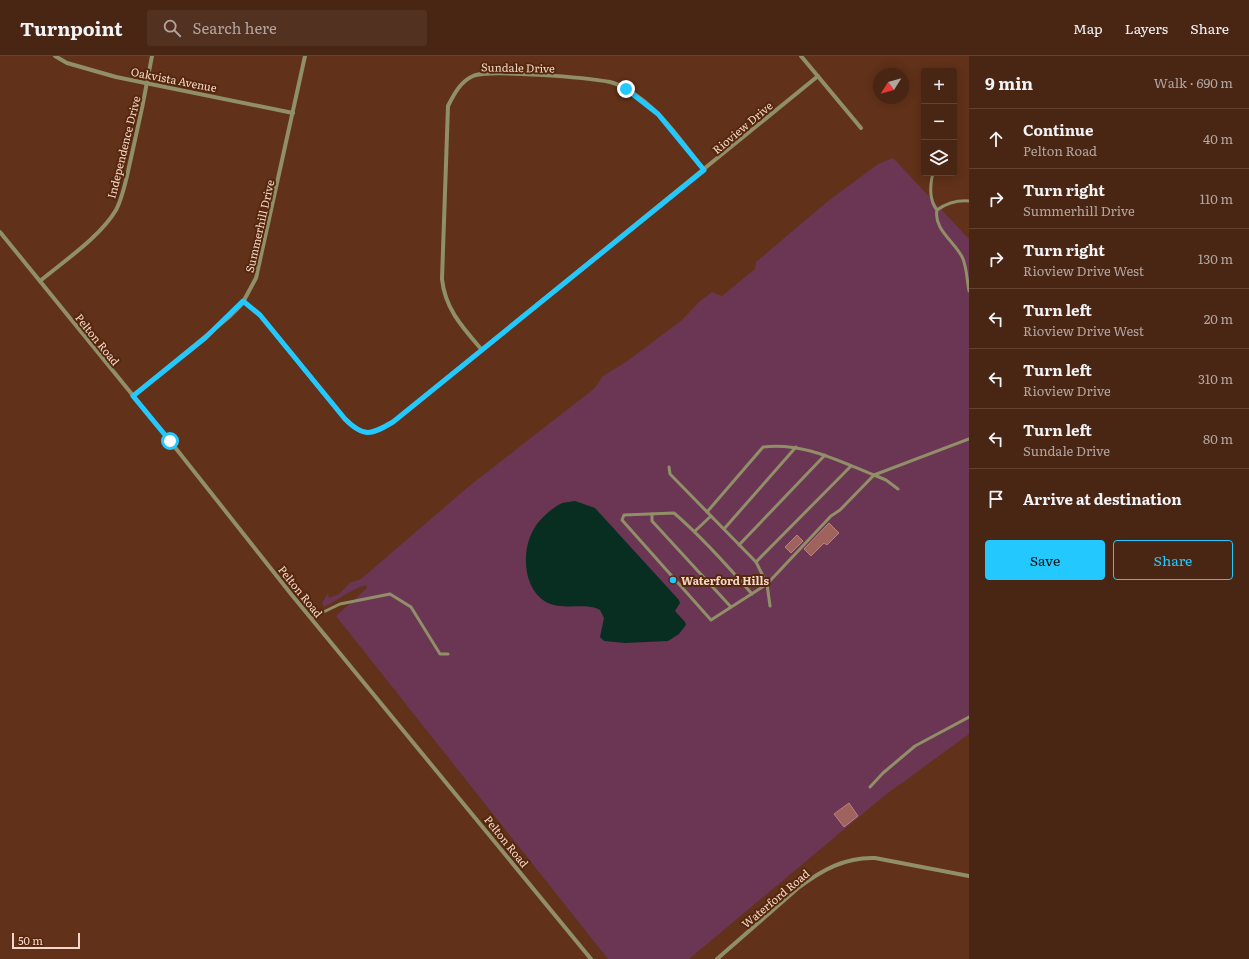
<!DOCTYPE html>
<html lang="en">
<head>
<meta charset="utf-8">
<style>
	:root { --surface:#492513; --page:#533121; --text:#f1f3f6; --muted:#b1a5a0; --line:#614233; --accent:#23c9fe }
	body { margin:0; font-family:Literata,serif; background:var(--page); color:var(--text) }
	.controls { position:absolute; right:12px; top:12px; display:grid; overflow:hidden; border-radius:4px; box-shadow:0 2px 10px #0003 }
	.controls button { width:36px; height:36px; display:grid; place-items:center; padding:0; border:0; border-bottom:1px solid var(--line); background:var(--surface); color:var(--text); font:20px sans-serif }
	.compass { position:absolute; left:873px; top:12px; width:36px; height:36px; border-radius:50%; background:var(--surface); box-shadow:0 2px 10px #0003; rotate:233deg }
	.scale { position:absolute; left:12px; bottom:10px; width:68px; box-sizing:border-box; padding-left:4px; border:2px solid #f5d7c9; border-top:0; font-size:11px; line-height:14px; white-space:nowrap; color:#f5d7c9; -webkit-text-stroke:3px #55270d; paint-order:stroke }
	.stop { position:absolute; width:12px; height:12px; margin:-9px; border:3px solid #23c9fe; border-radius:50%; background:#fff }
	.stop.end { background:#23c9fe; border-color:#fff; box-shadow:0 1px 4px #0008 }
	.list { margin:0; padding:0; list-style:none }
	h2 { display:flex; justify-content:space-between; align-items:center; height:52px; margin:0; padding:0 16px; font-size:17px }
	h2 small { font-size:13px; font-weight:400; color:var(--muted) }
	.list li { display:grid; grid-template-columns:26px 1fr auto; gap:12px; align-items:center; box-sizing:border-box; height:60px; padding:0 16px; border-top:1px solid var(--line) }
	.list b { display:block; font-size:15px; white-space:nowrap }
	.list p { margin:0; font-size:13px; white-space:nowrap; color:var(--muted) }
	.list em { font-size:13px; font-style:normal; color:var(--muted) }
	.actions { display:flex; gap:8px; padding:12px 16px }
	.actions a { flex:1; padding:9px 0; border:1px solid var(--accent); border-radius:4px; text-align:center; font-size:14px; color:var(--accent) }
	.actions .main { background:var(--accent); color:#111 }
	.icon { flex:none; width:22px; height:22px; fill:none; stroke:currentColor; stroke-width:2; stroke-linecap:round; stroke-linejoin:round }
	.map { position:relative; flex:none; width:969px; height:903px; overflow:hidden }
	header { display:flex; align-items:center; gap:24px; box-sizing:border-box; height:56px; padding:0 20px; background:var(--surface); border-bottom:1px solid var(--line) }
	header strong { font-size:19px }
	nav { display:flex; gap:22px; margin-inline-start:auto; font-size:14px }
	.search { width:280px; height:36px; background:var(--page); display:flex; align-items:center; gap:10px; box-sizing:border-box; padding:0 14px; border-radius:4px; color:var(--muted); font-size:15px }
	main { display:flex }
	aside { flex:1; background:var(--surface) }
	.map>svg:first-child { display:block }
</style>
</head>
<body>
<header>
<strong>Turnpoint</strong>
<div class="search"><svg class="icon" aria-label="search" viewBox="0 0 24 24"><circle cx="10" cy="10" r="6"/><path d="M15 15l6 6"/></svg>Search here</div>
<nav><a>Map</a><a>Layers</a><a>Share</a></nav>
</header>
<main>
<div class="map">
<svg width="969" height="903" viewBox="0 0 969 903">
	<rect width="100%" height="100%" fill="#613119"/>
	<path fill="#6b3654" d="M 893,102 L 969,183 L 969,678 L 884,740 L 689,903 L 608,903 L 336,560 L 367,532 L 366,529 C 350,534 338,544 324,551 L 322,547 L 328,537 L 329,542 L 339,538 L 350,527 L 361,523 L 468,431 L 595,332 L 603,320 L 626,306 L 682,264 L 700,245 L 712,236 L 722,240 L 755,213 L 756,206 L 827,146 L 878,108 Z"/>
	<path fill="#072e21" d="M 575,445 L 595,452 L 679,544 L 680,547 L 675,555 L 685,566 L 686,569 L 679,578 L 668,585 L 625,587 L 604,585 L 600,581 L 604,562 L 600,554 C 586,546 562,555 546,546 C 522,532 521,492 535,471 C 540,463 551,453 560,448 C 564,446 570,446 575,445 Z"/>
	<g fill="#9e635d" stroke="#bf827b">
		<path d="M 829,467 L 839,477 L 827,489 L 824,487 L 811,500 L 804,493 Z"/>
		<path d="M 797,479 L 803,485 L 791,497 L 785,491 Z"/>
		<path d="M 849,747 L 858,760 L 844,771 L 834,758 Z"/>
	</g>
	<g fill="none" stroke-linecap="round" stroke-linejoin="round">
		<g stroke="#908f68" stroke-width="3">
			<path d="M 933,117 C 930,129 929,144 937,154"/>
			<path d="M 969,145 C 956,144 947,147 937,154 C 933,174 957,187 963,203 C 967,213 967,225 969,235"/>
			<path d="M 669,411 L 670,418 L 756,506 L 767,528 L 770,550"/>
			<path d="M 707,456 L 763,391 C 803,386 838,405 874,419 L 969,383"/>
			<path d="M 652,458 L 652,465 L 731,551"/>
			<path d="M 724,473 L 796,391"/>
			<path d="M 695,475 L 711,460"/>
			<path d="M 739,489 L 825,399"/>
			<path d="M 756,506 L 851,410"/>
			<path d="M 752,538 C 727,509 703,482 674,457 L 624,459 L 622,464 L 711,564 L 767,528 L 831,460 L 840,454 L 874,419 L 886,424 L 898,433"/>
			<path d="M 311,562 L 340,548 L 390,538 L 411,551 L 440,598 L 448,598"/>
			<path d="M 870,731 L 883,717 L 915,690 L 969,661"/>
		</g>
		<g stroke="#908f68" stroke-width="4">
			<path d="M 55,0 L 67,7 L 116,21 L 293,57"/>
			<path d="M 801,0 L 861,72"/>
			<path d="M 0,176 L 170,385 L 291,538 L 591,903"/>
			<path d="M 40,225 C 64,205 100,181 116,154 C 124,139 127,119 131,102 C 139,68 146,34 152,0"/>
			<path d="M 243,245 L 260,259 L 345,363 C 364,382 371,379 393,366 L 818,20"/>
			<path d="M 482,294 C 463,272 445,253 442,223 L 448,50 C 454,38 461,25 473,20 C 489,13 589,22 610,26 C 615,27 621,30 626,33 C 659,51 681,85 704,114"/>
			<path d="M 133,340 L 229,261 L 242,248 L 256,222 L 305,0"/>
			<path d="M 717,903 L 798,832 C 822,814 845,801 875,802 L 969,820"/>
		</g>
	</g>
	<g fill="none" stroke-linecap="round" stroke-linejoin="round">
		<path stroke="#23c9fe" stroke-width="5" d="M 170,385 L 133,340 L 205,282 L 243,245 L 260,259 L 345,363 C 364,382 371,379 393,366 L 704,114 L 658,58 L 626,33"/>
	</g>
	<circle fill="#23c9fe" stroke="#55270d" stroke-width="1.5" cx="673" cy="524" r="4"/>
	<g text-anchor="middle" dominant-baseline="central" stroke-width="4" stroke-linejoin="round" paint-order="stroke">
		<g font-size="11" fill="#f5d7c9" stroke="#55270d">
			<text transform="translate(518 11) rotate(1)">Sundale Drive</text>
			<text transform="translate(174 23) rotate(11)">Oakvista Avenue</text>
			<text transform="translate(742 71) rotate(-40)">Rioview Drive</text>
			<text transform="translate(123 91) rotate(-76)">Independence Drive</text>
			<text transform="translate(259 170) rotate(-77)">Summerhill Drive</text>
			<text transform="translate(98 283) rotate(51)">Pelton Road</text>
			<text transform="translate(301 535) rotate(51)">Pelton Road</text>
			<text transform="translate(507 785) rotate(51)">Pelton Road</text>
			<text transform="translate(775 842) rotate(-40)">Waterford Road</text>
		</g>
		<g font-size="11" font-weight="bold" fill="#f5d7c9" stroke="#55270d" text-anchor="start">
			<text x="681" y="524">Waterford Hills</text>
		</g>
	</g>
</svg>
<div class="controls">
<button>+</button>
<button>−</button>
<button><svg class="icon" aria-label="layers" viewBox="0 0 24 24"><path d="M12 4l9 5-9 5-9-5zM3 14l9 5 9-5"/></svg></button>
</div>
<svg class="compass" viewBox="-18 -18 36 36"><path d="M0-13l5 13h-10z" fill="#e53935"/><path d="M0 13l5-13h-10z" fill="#b1a5a0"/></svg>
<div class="scale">50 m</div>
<div class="stop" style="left:170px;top:385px"></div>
<div class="stop end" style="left:626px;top:33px"></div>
</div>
<aside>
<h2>9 min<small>Walk · 690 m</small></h2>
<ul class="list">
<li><svg class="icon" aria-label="ahead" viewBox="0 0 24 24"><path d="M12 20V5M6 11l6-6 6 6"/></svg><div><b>Continue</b><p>Pelton Road</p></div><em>40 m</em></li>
<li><svg class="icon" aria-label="right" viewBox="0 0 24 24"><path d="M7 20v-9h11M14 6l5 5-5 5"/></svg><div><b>Turn right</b><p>Summerhill Drive</p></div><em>110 m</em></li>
<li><svg class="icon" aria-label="right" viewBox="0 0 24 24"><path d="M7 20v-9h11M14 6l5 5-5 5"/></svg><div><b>Turn right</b><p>Rioview Drive West</p></div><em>130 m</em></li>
<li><svg class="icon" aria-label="left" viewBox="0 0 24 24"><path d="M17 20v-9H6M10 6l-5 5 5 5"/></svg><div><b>Turn left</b><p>Rioview Drive West</p></div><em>20 m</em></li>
<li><svg class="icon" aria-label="left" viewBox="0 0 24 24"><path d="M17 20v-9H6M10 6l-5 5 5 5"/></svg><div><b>Turn left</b><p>Rioview Drive</p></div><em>310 m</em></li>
<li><svg class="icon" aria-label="left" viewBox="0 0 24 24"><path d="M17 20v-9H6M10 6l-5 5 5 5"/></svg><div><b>Turn left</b><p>Sundale Drive</p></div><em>80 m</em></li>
<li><svg class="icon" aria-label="arrive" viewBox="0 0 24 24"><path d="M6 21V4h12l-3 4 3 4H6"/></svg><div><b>Arrive at destination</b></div></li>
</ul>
<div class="actions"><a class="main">Save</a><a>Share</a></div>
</aside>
</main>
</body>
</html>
